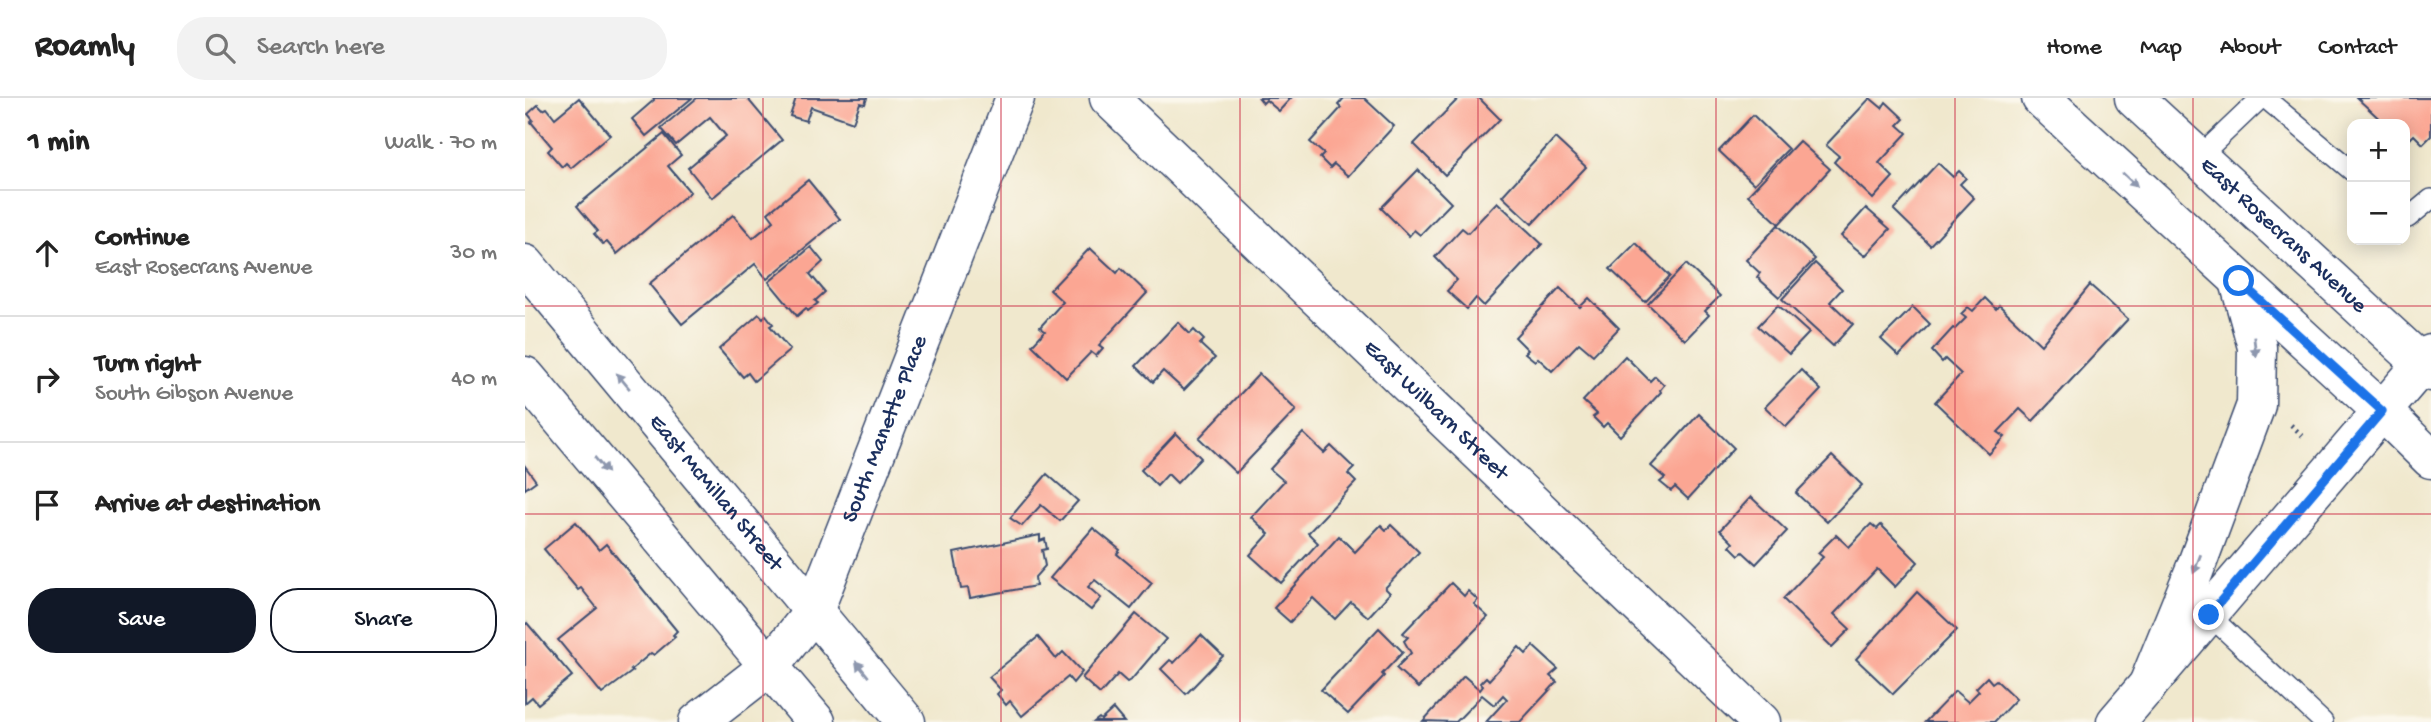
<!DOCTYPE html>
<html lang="en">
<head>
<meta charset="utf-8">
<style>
	:root { --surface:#fff; --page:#f2f2f2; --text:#222; --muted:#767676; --line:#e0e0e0; --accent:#111827 }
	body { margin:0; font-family:"Gochi Hand",sans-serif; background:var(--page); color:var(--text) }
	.controls { position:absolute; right:21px; top:21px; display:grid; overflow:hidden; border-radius:14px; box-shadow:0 4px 18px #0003 }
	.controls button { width:63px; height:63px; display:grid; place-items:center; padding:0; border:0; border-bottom:2px solid var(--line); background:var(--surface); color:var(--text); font:35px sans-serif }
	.stop { position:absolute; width:21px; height:21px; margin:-16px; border:5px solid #1a73e8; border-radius:50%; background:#fff }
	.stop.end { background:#1a73e8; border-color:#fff; box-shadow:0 2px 7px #0008 }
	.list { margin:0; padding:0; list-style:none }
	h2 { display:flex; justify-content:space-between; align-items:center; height:91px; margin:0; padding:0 28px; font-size:30px }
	h2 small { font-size:23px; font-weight:400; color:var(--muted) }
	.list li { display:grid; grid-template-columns:46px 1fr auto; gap:21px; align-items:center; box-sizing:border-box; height:126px; padding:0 28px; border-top:2px solid var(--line) }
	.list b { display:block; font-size:26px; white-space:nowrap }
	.list p { margin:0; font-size:23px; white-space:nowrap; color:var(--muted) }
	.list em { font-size:23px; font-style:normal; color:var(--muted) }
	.actions { display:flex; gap:14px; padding:21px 28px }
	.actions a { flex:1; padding:16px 0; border:2px solid var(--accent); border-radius:28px; text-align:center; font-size:24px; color:var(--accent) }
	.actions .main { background:var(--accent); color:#fff }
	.icon { flex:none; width:38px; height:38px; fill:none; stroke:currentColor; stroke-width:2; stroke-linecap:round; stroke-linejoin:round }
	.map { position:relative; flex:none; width:1906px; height:624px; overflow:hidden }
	header { display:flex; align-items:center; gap:42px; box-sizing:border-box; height:98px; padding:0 35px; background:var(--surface); border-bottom:2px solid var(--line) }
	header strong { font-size:33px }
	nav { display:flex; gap:38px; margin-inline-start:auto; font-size:24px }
	.search { width:490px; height:63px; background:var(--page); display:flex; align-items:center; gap:18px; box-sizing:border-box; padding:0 24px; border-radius:28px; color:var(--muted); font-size:26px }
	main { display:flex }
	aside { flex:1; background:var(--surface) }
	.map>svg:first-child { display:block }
</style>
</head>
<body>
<header>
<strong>Roamly</strong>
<div class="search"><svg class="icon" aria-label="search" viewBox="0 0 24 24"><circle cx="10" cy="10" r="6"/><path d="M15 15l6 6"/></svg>Search here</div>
<nav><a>Home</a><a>Map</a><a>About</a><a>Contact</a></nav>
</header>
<main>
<aside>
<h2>1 min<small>Walk · 70 m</small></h2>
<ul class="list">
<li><svg class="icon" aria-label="ahead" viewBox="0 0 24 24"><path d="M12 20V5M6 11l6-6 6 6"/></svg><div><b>Continue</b><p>East Rosecrans Avenue</p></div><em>30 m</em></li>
<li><svg class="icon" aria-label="right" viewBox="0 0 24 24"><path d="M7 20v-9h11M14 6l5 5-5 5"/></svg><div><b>Turn right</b><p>South Gibson Avenue</p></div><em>40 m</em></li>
<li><svg class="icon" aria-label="arrive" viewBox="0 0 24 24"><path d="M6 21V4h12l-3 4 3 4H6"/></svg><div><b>Arrive at destination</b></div></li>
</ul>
<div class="actions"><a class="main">Save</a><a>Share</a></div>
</aside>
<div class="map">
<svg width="1906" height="624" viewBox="0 0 1906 624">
	<rect width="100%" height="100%" fill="#fbf7ec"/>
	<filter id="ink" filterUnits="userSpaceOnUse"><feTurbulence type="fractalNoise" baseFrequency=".0143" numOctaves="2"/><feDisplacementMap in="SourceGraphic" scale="14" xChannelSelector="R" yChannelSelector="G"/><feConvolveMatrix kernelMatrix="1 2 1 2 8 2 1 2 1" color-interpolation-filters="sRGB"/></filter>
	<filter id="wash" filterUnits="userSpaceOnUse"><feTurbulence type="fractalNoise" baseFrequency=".00686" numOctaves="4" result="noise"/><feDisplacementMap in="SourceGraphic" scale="28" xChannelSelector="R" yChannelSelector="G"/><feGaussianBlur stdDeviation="1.57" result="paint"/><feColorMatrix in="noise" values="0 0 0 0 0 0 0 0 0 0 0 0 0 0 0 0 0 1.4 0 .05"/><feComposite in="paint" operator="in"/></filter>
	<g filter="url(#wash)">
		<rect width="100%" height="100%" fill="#f0e8cd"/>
		<g id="blocks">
			<g fill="#fba693">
				<path d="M 54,0 L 85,37 L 46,70 L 41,65 L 37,69 L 23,53 L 27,49 L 6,24 L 8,22 L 3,16 L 13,7 L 18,12 L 22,10 L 30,20 Z"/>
				<path d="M 128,0 L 167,0 L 121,38 L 107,21 L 129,2 Z"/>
				<path d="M 172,0 L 222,0 L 257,42 L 187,100 L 163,70 L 201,38 L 185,19 L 151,47 L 136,30 Z"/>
				<path d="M 271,0 L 342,0 L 340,6 L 335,5 L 328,24 L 286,9 L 281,23 L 265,18 Z"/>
				<path d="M 734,0 L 766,0 L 754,13 L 741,2 L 738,5 Z"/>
				<path d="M 819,0 L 839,0 L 869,28 L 823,78 L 809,66 L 805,70 L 795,60 L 799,56 L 785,44 L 816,10 L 813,7 Z"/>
				<path d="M 934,0 L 954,0 L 975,21 L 920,77 L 889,46 Z"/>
				<path d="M 1345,0 L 1357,10 L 1361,4 L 1379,21 L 1373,27 L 1382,35 L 1354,65 L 1368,79 L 1348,101 L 1309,64 L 1314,58 L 1301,47 Z"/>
				<path d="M 1832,0 L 1906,0 L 1906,38 L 1898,46 L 1889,37 L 1880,46 L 1880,26 L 1860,26 Z"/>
				<path d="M 1228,17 L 1263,51 L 1229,86 L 1194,53 Z"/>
				<path d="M 139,36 L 156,57 L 143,68 L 165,94 L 92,156 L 82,144 L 78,146 L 69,136 L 73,133 L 52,108 Z"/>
				<path d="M 1030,40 L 1061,69 L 1007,126 L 977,98 Z"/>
				<path d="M 1274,43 L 1305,71 L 1254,126 L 1223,97 Z"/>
				<path d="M 1413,65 L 1428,79 L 1434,73 L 1441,80 L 1435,86 L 1449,100 L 1405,147 L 1369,112 Z"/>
				<path d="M 893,72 L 926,105 L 895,137 L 889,132 L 884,138 L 856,110 Z"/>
				<path d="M 283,82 L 315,121 L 242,181 L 230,166 L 157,226 L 124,186 L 208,117 L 228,140 L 249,123 L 243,115 Z"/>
				<path d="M 972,104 L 1017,146 L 959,208 L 951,200 L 942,211 L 922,193 L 932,182 L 910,159 L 937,130 L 943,135 Z"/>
				<path d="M 1341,110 L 1365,131 L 1340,158 L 1316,138 Z"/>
				<path d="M 1253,127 L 1290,161 L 1254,199 L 1232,179 L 1235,175 L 1221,162 Z"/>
				<path d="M 1111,145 L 1145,178 L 1120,204 L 1085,171 Z"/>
				<path d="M 286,149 L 298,164 L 285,176 L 300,194 L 290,203 L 293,205 L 283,213 L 281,210 L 272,218 L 244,184 Z"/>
				<path d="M 565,150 L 592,175 L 596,170 L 622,195 L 574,247 L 578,250 L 571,258 L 566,254 L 541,280 L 507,247 L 520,233 L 515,229 L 538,204 L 525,192 Z"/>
				<path d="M 1290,165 L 1317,191 L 1305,204 L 1328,226 L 1308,248 L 1257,201 Z"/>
				<path d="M 1161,166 L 1195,198 L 1180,213 L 1184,217 L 1160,242 L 1123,206 Z"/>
				<path d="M 1565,187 L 1603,221 L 1508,323 L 1495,311 L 1473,334 L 1480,339 L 1464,356 L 1410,304 L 1436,276 L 1420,261 L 1417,264 L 1407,253 L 1428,230 L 1430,231 L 1441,220 L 1436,216 L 1443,209 L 1448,213 L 1460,200 L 1471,211 L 1474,207 L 1516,247 Z"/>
				<path d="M 1035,190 L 1055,209 L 1064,200 L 1094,230 L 1068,257 L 1054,245 L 1027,273 L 1013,260 L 1010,263 L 1000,255 L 1003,252 L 990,239 Z"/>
				<path d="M 1253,207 L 1284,235 L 1264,256 L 1233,228 Z"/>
				<path d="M 1388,209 L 1405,226 L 1374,258 L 1356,241 Z"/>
				<path d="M 234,216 L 238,220 L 241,217 L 248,226 L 245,228 L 265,252 L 229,283 L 223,275 L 218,279 L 194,251 Z"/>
				<path d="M 653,224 L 665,236 L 669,232 L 679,242 L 675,246 L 690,260 L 659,292 L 638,273 L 628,284 L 611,268 Z"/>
				<path d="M 1100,258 L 1125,283 L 1130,278 L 1139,287 L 1135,292 L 1136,294 L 1095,338 L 1082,325 L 1078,329 L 1068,319 L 1072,316 L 1058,303 Z"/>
				<path d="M 1276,272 L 1296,292 L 1261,329 L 1240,309 Z"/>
				<path d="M 734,276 L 771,312 L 711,375 L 674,340 Z"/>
				<path d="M 1174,316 L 1209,350 L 1163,401 L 1150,389 L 1146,393 L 1135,384 L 1140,380 L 1126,368 Z"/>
				<path d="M 651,335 L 676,360 L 652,385 L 643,376 L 632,388 L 616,372 Z"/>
				<path d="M 778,335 L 799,355 L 806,348 L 829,370 L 823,376 L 831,384 L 783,435 L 793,445 L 756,485 L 725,457 L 744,436 L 726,419 L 759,383 L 745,371 Z"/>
				<path d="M 1307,358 L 1337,387 L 1302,424 L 1271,395 Z"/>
				<path d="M 0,368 L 11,383 L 0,391 Z"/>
				<path d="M 522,376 L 553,403 L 535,423 L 516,407 L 497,428 L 485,420 Z"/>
				<path d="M 1226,399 L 1262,433 L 1231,466 L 1218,454 L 1214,457 L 1205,448 L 1208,445 L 1195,432 Z"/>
				<path d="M 51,424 L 74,452 L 81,446 L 152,533 L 148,537 L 150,539 L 129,557 L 126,555 L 106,572 L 108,573 L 77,596 L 33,542 L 72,510 L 56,490 L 53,492 L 19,451 Z"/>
				<path d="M 1346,426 L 1352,431 L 1356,427 L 1393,464 L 1370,489 L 1352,471 L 1309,516 L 1325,531 L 1307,549 L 1258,501 L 1298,459 L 1293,455 L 1311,437 L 1324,449 Z"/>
				<path d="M 856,427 L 861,432 L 866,427 L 894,454 L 860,490 L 865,495 L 843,519 L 826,504 L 810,521 L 788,500 L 765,524 L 749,510 L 814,438 L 830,454 Z"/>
				<path d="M 568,430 L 595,452 L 592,456 L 627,485 L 606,511 L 570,482 L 563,489 L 576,500 L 566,512 L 525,480 Z"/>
				<path d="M 515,437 L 515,443 L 520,441 L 522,451 L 517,452 L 520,468 L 510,479 L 511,488 L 445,500 L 443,490 L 436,491 L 429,455 Z"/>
				<path d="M 926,485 L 939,498 L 943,493 L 953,502 L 949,506 L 963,519 L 893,590 L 871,570 L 886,555 L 879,543 L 883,539 L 878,535 Z"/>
				<path d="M 1392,494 L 1432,532 L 1368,596 L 1331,561 Z"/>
				<path d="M 611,516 L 641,541 L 607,581 L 602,584 L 593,576 L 575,596 L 557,580 Z"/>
				<path d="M 2,525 L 47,578 L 13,606 L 7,599 L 0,605 L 0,527 Z"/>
				<path d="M 854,530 L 878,554 L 857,576 L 859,578 L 823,616 L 796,592 Z"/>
				<path d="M 676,537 L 698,558 L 661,596 L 636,571 L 645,562 L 649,565 Z"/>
				<path d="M 513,539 L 531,561 L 538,554 L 557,574 L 548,585 L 543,579 L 497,618 L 485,603 L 481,607 L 472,596 L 476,592 L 464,579 Z"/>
				<path d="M 1008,548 L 1033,571 L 1025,578 L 1032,584 L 995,624 L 961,624 L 982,601 L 978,597 L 969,607 L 957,597 L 931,624 L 898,623 L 939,578 L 955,592 L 958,588 L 955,585 L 961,579 L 964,582 L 994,549 L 1001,556 Z"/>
				<path d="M 1462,579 L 1467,585 L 1471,582 L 1491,601 L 1469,624 L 1400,624 L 1430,593 L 1443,604 L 1454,593 L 1451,590 Z"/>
				<path d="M 588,611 L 599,624 L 569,624 L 574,620 L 576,622 Z"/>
			</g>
		</g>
	</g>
	<g filter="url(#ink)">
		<use href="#blocks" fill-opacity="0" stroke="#3b4b6f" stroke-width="2"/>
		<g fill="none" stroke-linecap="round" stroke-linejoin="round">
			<g stroke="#3b4b6f" stroke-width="22">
				<g id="service">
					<path d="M 1740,0 L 1827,73"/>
					<path d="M 1673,60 L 1736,0"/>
					<path d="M 1880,118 L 1883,120 L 1906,101"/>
					<path d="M 1684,517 L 1798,624"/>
				</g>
			</g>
			<g stroke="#3b4b6f" stroke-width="41">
				<g id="minor">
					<path id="s1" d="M 584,0 L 1236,624"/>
					<path id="s2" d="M 0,166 L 381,624"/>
					<path d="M 0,278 L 291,624"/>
					<path id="s3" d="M 173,624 L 245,568 L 289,513 L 490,0"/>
				</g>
			</g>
			<g stroke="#3b4b6f" stroke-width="41">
				<path id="tertiary" d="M 1591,624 L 1906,256"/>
			</g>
			<g stroke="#3b4b6f" stroke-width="41">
				<g id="primary">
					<path d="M 1516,0 L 1857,313 L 1906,361"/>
					<path id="s4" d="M 1609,0 L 1906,274"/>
					<path d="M 1622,589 L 1670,471 L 1731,307 L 1732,249 L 1714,183"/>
				</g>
			</g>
			<path stroke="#3b4b6f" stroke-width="4.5" stroke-dasharray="2 5" stroke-linecap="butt" d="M 1766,327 L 1780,340"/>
			<use href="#service" stroke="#fff" stroke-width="19"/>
			<use href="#minor" stroke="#fff" stroke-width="38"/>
			<use href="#tertiary" stroke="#fff" stroke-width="38"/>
			<use href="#primary" stroke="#fff" stroke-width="38"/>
		</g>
		<defs><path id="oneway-solid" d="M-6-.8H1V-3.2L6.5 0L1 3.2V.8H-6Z" transform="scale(1.75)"/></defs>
		<g fill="#8d97ae">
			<use href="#oneway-solid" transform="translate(1605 82) rotate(43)"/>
			<use href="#oneway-solid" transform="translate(1730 249) rotate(83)"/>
			<use href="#oneway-solid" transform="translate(98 283) rotate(-130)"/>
			<use href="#oneway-solid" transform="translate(76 367) rotate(50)"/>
			<use href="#oneway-solid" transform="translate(1672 466) rotate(111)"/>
			<use href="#oneway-solid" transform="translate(337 571) rotate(-129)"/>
		</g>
	</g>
	<g fill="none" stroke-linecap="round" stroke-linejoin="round" filter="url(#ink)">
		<path stroke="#1a73e8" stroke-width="9" d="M 1684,517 L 1857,313 L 1714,183"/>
	</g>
	<path fill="none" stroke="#d1495b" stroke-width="2" stroke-opacity="0.55" d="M 238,0 L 238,624M 476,0 L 476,624M 715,0 L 715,624M 953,0 L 953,624M 1191,0 L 1191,624M 1430,0 L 1430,624M 1668,0 L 1668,624M 0,208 L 1906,208M 0,416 L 1906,416"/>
	<g text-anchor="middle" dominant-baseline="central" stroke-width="6" stroke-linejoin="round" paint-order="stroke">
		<g font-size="23" fill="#1b2f5e" stroke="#fbf7ec">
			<text stroke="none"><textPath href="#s4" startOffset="203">East Rosecrans Avenue</textPath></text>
			<text stroke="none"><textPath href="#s1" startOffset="452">East Wilbarn Street</textPath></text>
			<text stroke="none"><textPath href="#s3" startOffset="357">South Manette Place</textPath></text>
			<text stroke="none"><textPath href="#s2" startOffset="298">East McMillan Street</textPath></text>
		</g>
	</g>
</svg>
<div class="controls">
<button>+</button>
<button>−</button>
</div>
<div class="stop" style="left:1714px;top:183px"></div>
<div class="stop end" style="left:1684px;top:517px"></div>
</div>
</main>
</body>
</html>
